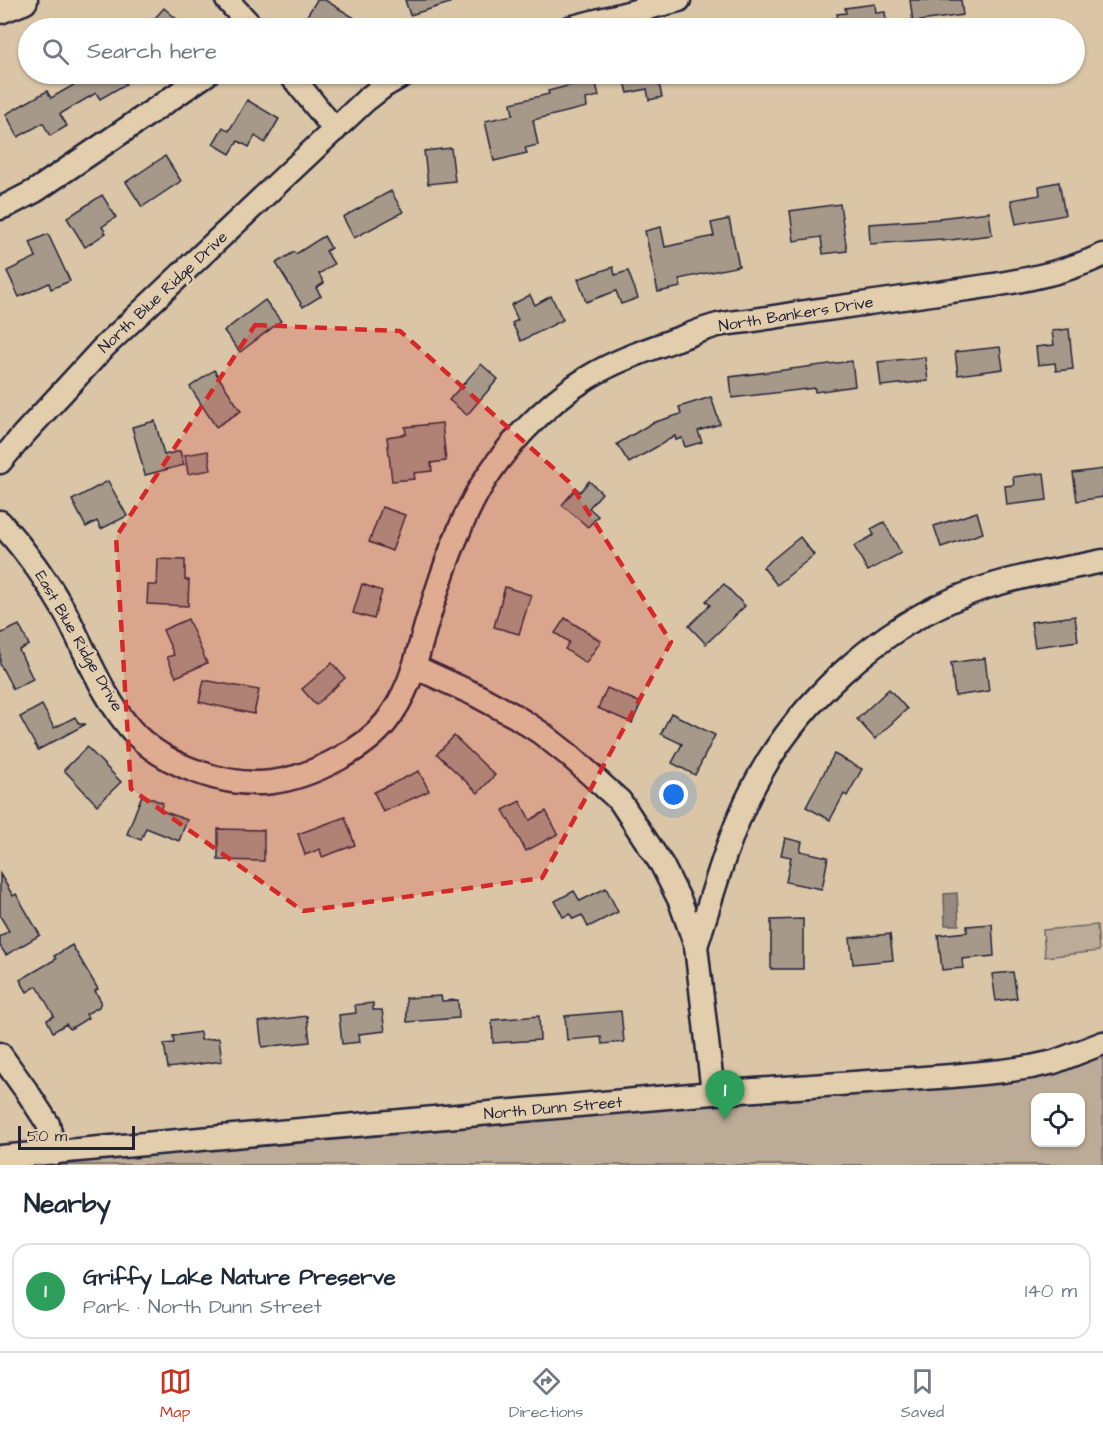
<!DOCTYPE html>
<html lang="en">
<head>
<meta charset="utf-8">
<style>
	:root { --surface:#fff; --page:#f6f6f7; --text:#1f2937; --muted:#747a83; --line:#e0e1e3; --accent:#c8321e }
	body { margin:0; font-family:"Architects Daughter",sans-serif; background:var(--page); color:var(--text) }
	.controls { position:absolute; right:18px; bottom:18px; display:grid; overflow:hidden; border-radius:12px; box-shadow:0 2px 4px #0004 }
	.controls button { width:54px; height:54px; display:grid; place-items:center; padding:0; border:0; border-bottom:2px solid var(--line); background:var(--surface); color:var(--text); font:30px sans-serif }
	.scale { position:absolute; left:18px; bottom:15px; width:117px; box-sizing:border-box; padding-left:6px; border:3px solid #22223b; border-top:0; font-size:16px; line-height:21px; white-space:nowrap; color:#22223b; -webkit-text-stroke:4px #e2cdac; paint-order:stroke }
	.you { position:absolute; left:674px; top:795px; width:21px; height:21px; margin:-15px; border:4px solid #fff; border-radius:50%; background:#1a73e8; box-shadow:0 0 0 9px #1a73e833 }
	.badge { display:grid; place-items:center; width:39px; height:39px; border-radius:50%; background:var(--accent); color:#fff; font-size:20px; font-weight:700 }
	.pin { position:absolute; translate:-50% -50px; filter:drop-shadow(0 2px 3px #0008) }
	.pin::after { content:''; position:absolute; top:32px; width:21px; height:18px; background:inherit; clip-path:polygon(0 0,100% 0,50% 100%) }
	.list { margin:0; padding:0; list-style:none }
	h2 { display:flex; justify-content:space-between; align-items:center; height:78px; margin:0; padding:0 24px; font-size:26px }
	h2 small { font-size:20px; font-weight:400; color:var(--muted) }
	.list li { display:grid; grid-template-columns:39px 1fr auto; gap:18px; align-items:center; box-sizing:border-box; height:96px; margin:0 12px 12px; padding:0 12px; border:2px solid var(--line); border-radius:18px }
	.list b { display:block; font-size:22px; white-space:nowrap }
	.list p { margin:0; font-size:20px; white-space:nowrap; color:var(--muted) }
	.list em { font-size:20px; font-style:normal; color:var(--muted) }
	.icon { flex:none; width:33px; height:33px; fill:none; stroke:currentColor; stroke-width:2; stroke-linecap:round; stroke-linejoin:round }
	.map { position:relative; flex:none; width:1103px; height:1165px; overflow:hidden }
	.search { position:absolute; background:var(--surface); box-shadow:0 2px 4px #0004; left:18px; right:18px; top:18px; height:66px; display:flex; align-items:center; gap:15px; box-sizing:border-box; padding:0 21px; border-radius:33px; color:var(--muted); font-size:22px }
	.sheet { height:186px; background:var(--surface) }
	nav { display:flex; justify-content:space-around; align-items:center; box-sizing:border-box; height:84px; border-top:2px solid var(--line); background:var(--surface); font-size:16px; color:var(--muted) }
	nav a { display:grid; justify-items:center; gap:3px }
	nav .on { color:var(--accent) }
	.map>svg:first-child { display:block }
</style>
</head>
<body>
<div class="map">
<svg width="1103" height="1165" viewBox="0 0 1103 1165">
	<rect width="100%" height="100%" fill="#dac6a7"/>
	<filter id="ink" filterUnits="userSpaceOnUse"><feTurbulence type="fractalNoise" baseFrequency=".0167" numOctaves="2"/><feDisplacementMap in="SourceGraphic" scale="12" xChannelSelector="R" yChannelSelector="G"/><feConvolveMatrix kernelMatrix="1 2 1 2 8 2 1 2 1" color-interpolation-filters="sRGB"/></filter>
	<g filter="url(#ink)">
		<g fill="#bcab96" stroke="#6f6668" stroke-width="1.5" fill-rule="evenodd">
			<path d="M 1097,925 L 1099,951 L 1045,957 L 1043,930 Z"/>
			<path d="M 1103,1043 L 1103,1165 L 0,1165 L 952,1076 ZM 1036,1098 L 1080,1098 L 1080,1142 L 1036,1142 Z"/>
		</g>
		<path fill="#968980" stroke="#686064" stroke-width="1.5" d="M 957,893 L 959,925 L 945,925 L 944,894 Z"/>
		<g fill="#a79989" stroke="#22223b" stroke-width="1.5">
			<path d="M 317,0 L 325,0 L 371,28 L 324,28 L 306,17 Z"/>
			<path d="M 405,0 L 450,0 L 450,3 L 410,15 Z"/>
			<path d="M 910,0 L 961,0 L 963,15 L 913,22 Z"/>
			<path d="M 875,4 L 876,13 L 885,12 L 887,28 L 839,28 L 837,14 L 846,13 L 845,8 Z"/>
			<path d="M 164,8 L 187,28 L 146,28 Z"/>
			<path d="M 93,74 L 120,74 L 126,84 L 100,99 L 96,93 L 60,114 L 67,126 L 50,136 L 43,123 L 18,137 L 6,114 L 47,91 L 51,98 Z"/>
			<path d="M 623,74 L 683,74 L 684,79 L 659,84 L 662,97 L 649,100 L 647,89 L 628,93 Z"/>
			<path d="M 595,79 L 599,96 L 586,99 L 587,107 L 533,120 L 538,145 L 525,148 L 527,153 L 494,161 L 485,121 L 513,115 L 511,103 L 549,94 L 548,91 Z"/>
			<path d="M 247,100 L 279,119 L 265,143 L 255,136 L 249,147 L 238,141 L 230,154 L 213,144 L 223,127 L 229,131 Z"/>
			<path d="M 451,148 L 455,181 L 428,184 L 424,151 Z"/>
			<path d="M 165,156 L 181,181 L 142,207 L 126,182 Z"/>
			<path d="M 1059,182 L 1065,215 L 1016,224 L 1011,200 L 1040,195 L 1039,186 Z"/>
			<path d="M 391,191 L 403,212 L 354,238 L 343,217 Z"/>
			<path d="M 102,195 L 116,217 L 102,227 L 106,233 L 85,247 L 67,218 Z"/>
			<path d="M 840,204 L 847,251 L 823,254 L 821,237 L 794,241 L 790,211 Z"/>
			<path d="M 989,212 L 992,235 L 942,241 L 942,239 L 870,244 L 869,224 L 939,219 L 939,218 Z"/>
			<path d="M 729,219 L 739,266 L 679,279 L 681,287 L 658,292 L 645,231 L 661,227 L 665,247 L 714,236 L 711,223 Z"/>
			<path d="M 48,234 L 70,281 L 51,289 L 49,283 L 19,297 L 7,271 L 36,257 L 30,242 Z"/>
			<path d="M 324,236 L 331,248 L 326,251 L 334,264 L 319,274 L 324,283 L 316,288 L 321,296 L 303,307 L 276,263 L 294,252 L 296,254 Z"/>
			<path d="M 613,267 L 615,275 L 628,271 L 638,298 L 621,304 L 616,291 L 586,302 L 578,279 Z"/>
			<path d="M 530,295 L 535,305 L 551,296 L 563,320 L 521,341 L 512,323 L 518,320 L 511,305 Z"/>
			<path d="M 265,300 L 281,321 L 240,352 L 224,331 Z"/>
			<path d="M 1069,329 L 1073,369 L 1056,371 L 1055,363 L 1038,365 L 1036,347 L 1054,345 L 1052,331 Z"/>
			<path d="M 1000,347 L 1003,369 L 958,375 L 955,352 Z"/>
			<path d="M 925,357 L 928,381 L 881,386 L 878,362 Z"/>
			<path d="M 852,361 L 855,386 L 815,392 L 815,388 L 732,398 L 730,377 Z"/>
			<path d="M 481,364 L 498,379 L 467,415 L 449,400 Z"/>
			<path d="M 214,370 L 241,411 L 216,427 L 190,387 Z"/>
			<path d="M 711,397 L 720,424 L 698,431 L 702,442 L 685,447 L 682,438 L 676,440 L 675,436 L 629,463 L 617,444 L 652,423 L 681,414 L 679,407 Z"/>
			<path d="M 155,421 L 164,455 L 180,451 L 184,465 L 145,475 L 132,427 Z"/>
			<path d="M 442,423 L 446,461 L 431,463 L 432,471 L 414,473 L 415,479 L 392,481 L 387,437 L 406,434 L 405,427 Z"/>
			<path d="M 208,451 L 211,470 L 188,474 L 185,455 Z"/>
			<path d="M 1103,469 L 1103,497 L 1077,501 L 1073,473 Z"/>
			<path d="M 1044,473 L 1047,500 L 1007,505 L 1005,486 L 1014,485 L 1013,477 Z"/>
			<path d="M 108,481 L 127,516 L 101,529 L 97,521 L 86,527 L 72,500 Z"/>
			<path d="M 589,481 L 602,493 L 589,508 L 598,516 L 588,527 L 562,505 L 576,488 L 580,492 Z"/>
			<path d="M 382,507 L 405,515 L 392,551 L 369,542 Z"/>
			<path d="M 977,512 L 983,533 L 941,547 L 934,526 Z"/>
			<path d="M 884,522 L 901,553 L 868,571 L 854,546 L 874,535 L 871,529 Z"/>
			<path d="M 800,537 L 814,555 L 777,585 L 763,567 Z"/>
			<path d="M 158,559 L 185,560 L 185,580 L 189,580 L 188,606 L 147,604 L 148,585 L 157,585 Z"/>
			<path d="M 362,584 L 382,591 L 374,619 L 353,613 Z"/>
			<path d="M 724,584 L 745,606 L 706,644 L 689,626 L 710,605 L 706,601 Z"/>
			<path d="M 505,587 L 531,595 L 519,634 L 494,627 Z"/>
			<path d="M 1075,616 L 1078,641 L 1035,647 L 1031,622 Z"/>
			<path d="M 565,618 L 601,641 L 586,663 L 565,649 L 569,642 L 555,633 Z"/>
			<path d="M 188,619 L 207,663 L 176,677 L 167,657 L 174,655 L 163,630 Z"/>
			<path d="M 19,625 L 29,645 L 19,650 L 33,679 L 13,689 L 0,664 L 0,634 Z"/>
			<path d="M 985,658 L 989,691 L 955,696 L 951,663 Z"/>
			<path d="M 332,663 L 345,678 L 316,705 L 302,689 Z"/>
			<path d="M 204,680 L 259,690 L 254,714 L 199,702 Z"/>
			<path d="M 607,688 L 641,703 L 632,723 L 598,708 Z"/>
			<path d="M 889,689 L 907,709 L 875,739 L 857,719 Z"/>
			<path d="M 42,705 L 54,728 L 75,717 L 79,724 L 86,724 L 38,750 L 20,717 Z"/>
			<path d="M 671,713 L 715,735 L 695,775 L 672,763 L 682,744 L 661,734 Z"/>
			<path d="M 454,736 L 495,775 L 478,793 L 437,754 Z"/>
			<path d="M 87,747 L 121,782 L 97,805 L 64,770 Z"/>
			<path d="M 834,754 L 862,769 L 847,796 L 844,794 L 830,820 L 806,807 Z"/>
			<path d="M 419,771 L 429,791 L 383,812 L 374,792 Z"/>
			<path d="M 142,795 L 163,803 L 160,810 L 187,820 L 179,841 L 146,828 L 141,840 L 127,834 Z"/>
			<path d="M 520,801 L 530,820 L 546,811 L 558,834 L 526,851 L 503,810 Z"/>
			<path d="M 345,817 L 355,845 L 322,857 L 320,849 L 305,855 L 298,834 Z"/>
			<path d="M 218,829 L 264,830 L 264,861 L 218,860 Z"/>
			<path d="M 785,838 L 802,842 L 800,851 L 828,857 L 822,889 L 786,882 L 791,857 L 781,855 Z"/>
			<path d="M 0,874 L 13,896 L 16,894 L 40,935 L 6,955 L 0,946 L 0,936 L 9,931 L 0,916 Z"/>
			<path d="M 606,888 L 618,912 L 588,927 L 582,915 L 573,919 L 570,914 L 563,917 L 555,901 L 574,891 L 580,901 Z"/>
			<path d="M 803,919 L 803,969 L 771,969 L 771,920 Z"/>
			<path d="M 992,924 L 994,956 L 962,959 L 963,968 L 942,970 L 938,935 L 967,932 L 967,926 Z"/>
			<path d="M 890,934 L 893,960 L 853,964 L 850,938 Z"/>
			<path d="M 72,945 L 98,989 L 95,991 L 101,1001 L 99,1007 L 86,1014 L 88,1018 L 70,1029 L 66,1024 L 53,1032 L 47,1020 L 54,1016 L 37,986 L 27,992 L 20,980 L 56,959 L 54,956 Z"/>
			<path d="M 1013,972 L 1017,998 L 996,1001 L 992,974 Z"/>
			<path d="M 441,996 L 442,1001 L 458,1000 L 459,1018 L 407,1022 L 406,998 Z"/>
			<path d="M 373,1003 L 373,1010 L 382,1010 L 385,1031 L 359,1034 L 360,1042 L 342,1044 L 339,1015 L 356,1013 L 355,1005 Z"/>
			<path d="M 621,1011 L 624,1042 L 602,1044 L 601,1037 L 567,1040 L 565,1016 Z"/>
			<path d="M 307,1016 L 310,1042 L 262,1047 L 259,1022 Z"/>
			<path d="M 539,1016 L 540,1040 L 493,1043 L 492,1020 Z"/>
			<path d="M 200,1032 L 201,1040 L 219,1038 L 222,1061 L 168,1068 L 164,1044 L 174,1043 L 173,1036 Z"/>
		</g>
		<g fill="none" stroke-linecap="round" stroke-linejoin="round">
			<g stroke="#22223b" stroke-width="27">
				<g id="minor">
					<path d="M 227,0 L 253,28"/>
					<path d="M 569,28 L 679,0"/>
					<path d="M 290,74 L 335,130"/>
					<path d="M 0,208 L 8,205 L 35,191 L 207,74"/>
					<path d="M 0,462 L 23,435 L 104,347 L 366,100 L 384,86 L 405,74"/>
					<path d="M 0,522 C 25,550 47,580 65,612 C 86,652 104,701 135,734 C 152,751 175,764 198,772 C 251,791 291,785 340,758 C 357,749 374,737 386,722 C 412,688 416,658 428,619 C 441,577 455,534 476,495 C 500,451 544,405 587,378 C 616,360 650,349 683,337 C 694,333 706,328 718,325 C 727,323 737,322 747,321 C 769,318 791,314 813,311 C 859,304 906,298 952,291 C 1003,284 1056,277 1103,255"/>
					<path d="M 415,667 L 476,695 L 515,716 L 541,733 L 569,755 L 620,801 L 662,865 L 680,901 L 696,946 L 713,1093"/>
					<path d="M 696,946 C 712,897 725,847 747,800 C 789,709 880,624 975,591 C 1016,576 1060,570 1103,561"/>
					<path d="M 0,1054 L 28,1093 L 48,1124 L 55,1153"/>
					<path d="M 0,1157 L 713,1093 L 952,1076 L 1003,1071 L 1031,1067 L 1054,1062 L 1103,1043"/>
				</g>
			</g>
			<g stroke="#22223b" stroke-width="33">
				<path id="major" d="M 0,9 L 23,0"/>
			</g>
			<use href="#minor" stroke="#e2cdac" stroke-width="22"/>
			<use href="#major" stroke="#e2cdac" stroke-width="28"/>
		</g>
	</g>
	<path fill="#d62828" fill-opacity="0.2" stroke="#d62828" stroke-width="4.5" stroke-dasharray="12 8" stroke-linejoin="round" d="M 255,325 L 400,331 L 569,482 L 671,642 L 542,878 L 303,911 L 131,789 L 116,537 Z"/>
	<g text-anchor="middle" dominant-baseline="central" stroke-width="5" stroke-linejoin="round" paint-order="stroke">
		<g font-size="16" fill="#22223b" stroke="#e2cdac">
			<text transform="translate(163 292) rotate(-43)">North Blue Ridge Drive</text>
			<text transform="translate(796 314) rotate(-9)">North Bankers Drive</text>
			<text transform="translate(79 641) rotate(60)">East Blue Ridge Drive</text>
			<text transform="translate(553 1108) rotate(-5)">North Dunn Street</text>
		</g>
	</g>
</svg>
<div class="controls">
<button><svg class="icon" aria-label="locate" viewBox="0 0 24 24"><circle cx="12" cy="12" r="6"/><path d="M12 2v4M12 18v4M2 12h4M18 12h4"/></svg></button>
</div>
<div class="scale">50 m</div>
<div class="you"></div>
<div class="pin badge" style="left:725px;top:1120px;background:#2e9e5b">1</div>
<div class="search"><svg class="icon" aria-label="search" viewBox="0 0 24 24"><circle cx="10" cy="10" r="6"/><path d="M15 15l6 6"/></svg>Search here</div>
</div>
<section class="sheet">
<h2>Nearby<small></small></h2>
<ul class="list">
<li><span class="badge" style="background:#2e9e5b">1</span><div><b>Griffy Lake Nature Preserve</b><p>Park · North Dunn Street</p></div><em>140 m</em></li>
</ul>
</section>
<nav>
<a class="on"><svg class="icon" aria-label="map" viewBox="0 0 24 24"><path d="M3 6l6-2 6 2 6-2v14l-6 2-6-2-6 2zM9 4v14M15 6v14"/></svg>Map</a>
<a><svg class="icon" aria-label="directions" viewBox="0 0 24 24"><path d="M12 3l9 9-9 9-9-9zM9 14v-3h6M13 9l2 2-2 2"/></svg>Directions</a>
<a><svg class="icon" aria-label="saved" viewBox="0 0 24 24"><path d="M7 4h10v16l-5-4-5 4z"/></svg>Saved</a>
</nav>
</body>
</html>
